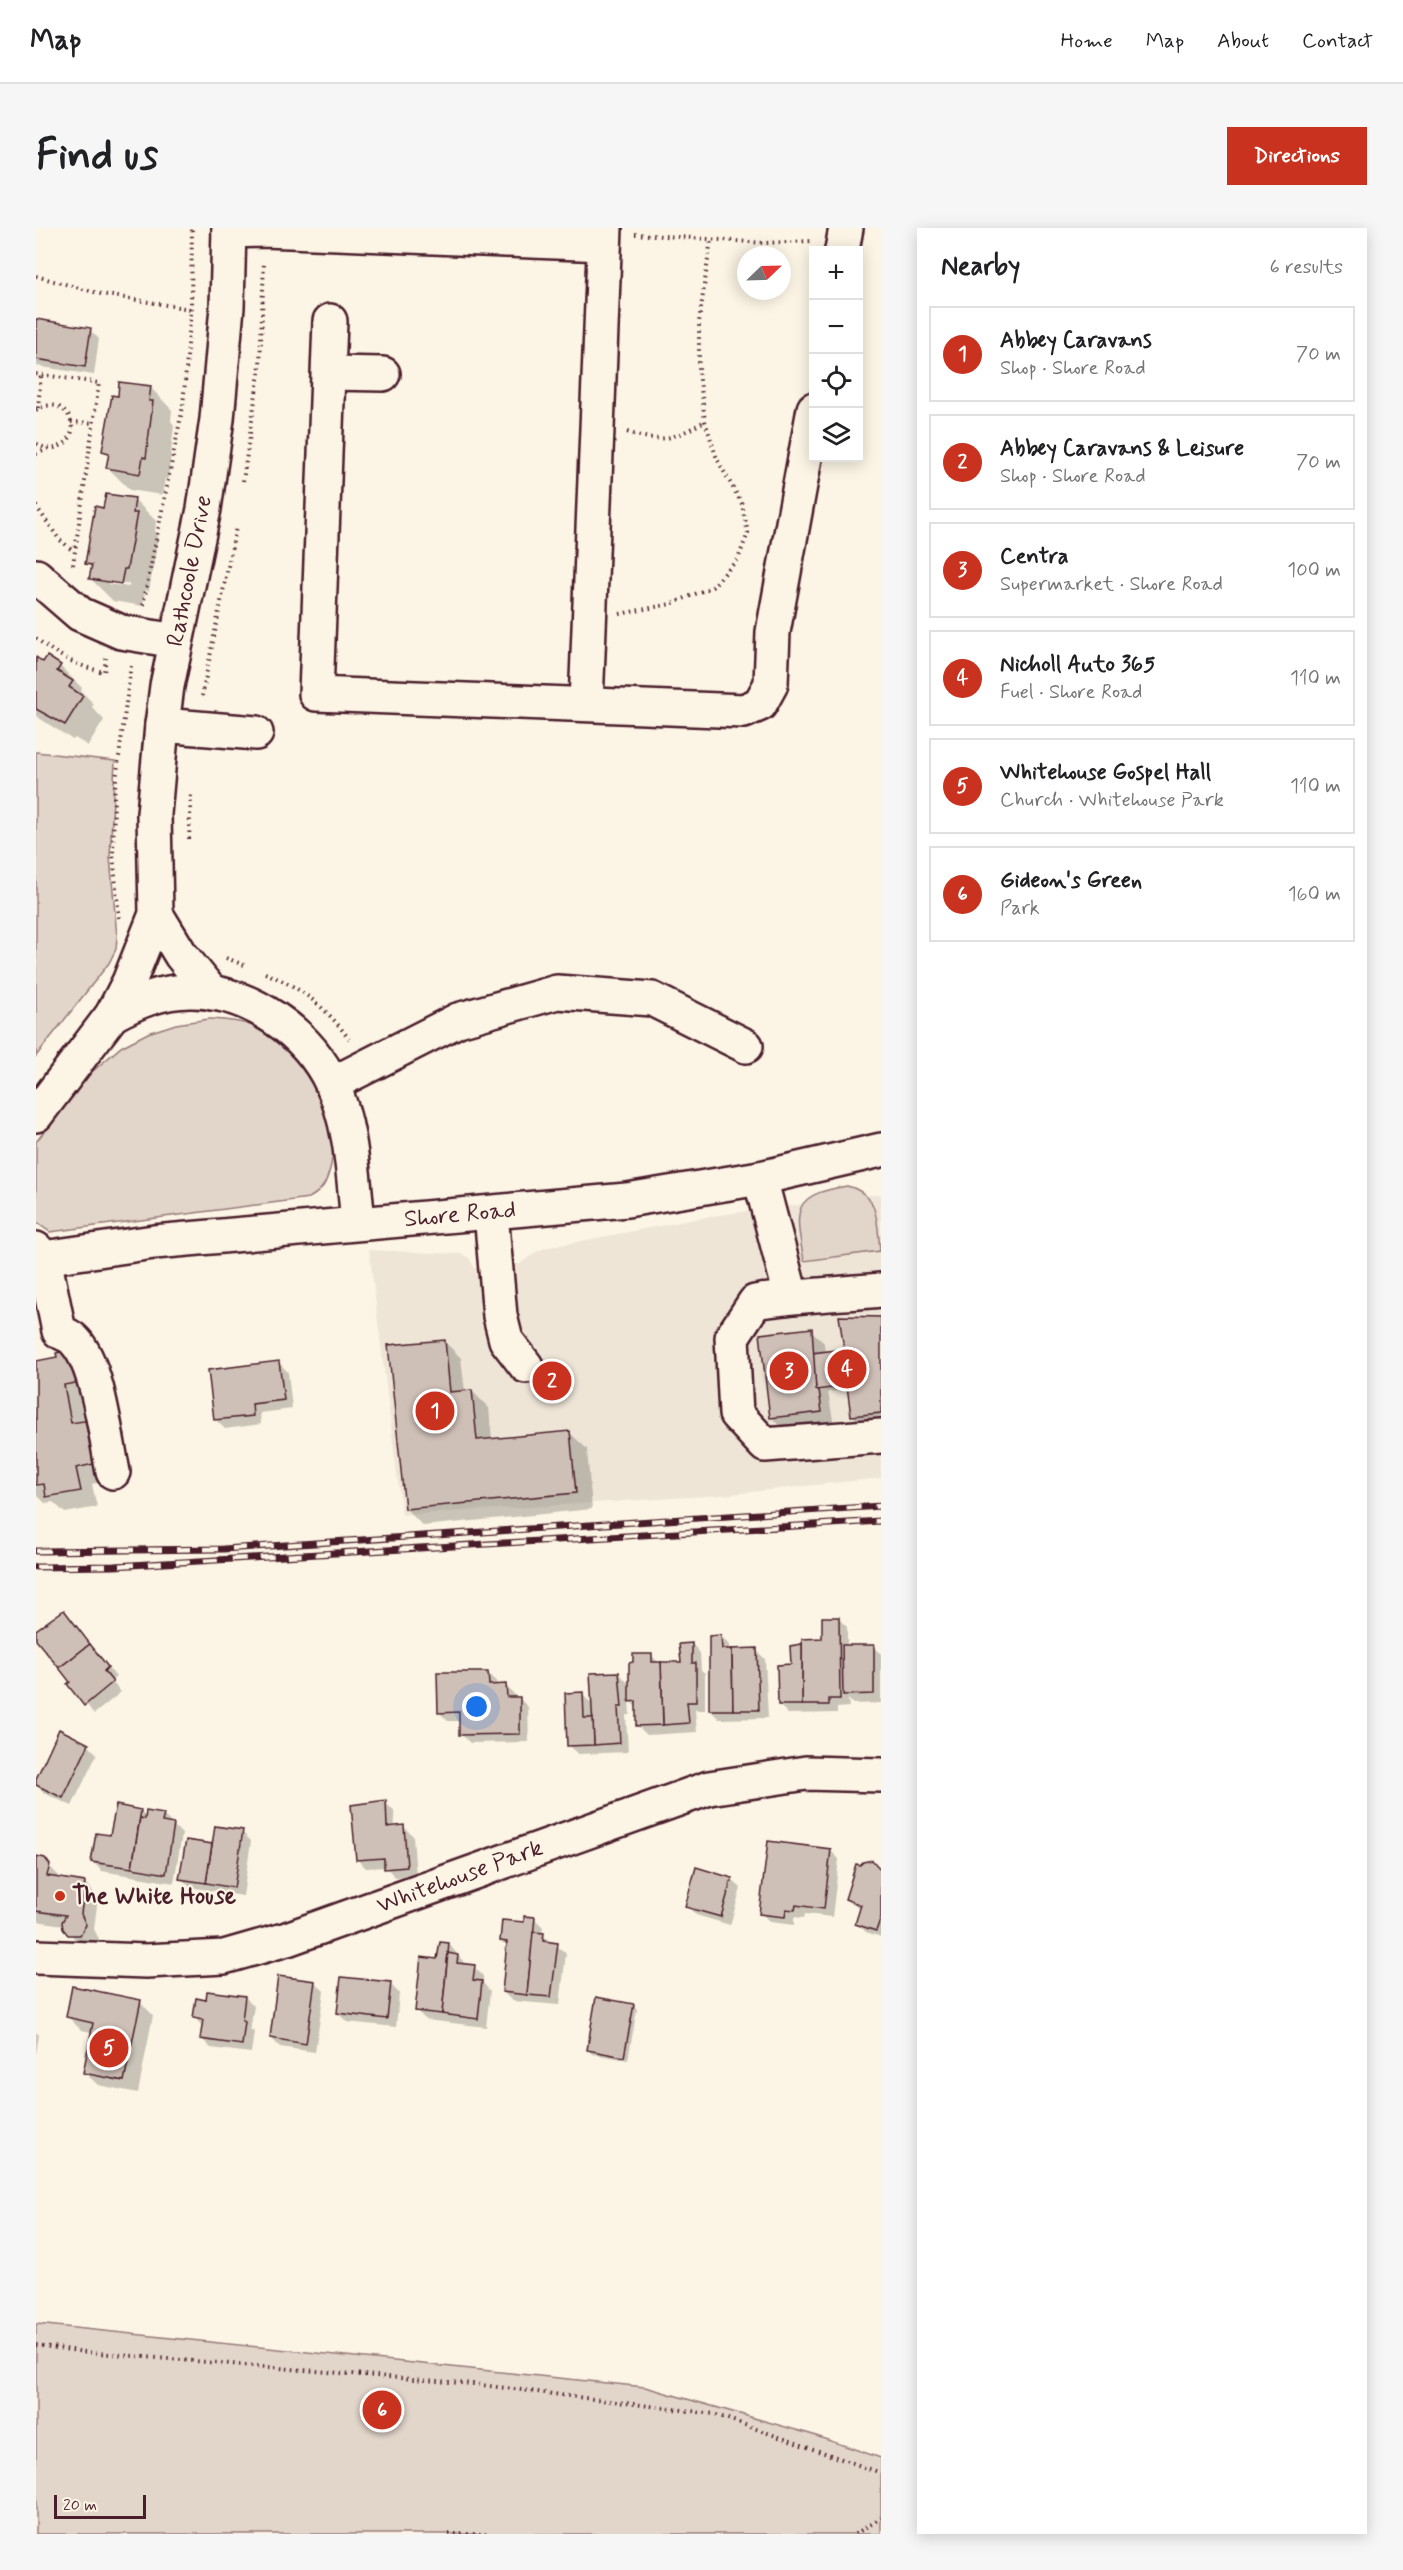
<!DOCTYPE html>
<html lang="en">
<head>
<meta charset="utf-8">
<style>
	:root { --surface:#fff; --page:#f6f6f6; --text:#202124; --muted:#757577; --line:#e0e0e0; --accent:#c8321e }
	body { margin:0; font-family:Mynerve,sans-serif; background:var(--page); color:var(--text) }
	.controls { position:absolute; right:18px; top:18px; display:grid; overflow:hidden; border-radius:0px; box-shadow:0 3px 15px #0003 }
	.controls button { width:54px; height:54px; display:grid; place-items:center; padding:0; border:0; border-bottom:2px solid var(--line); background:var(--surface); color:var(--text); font:30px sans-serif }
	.compass { position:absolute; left:701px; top:18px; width:54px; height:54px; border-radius:50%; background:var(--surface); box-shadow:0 3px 15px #0003; rotate:67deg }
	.scale { position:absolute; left:18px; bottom:15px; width:92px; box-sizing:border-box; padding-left:6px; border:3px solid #4a1f2b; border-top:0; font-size:16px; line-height:21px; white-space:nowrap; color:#4a1f2b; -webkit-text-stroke:4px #fcf5e5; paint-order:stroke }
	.you { position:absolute; left:441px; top:1479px; width:21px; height:21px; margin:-15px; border:4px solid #fff; border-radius:50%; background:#1a73e8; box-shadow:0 0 0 9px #1a73e833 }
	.badge { display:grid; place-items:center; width:39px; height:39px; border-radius:50%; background:var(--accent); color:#fff; font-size:20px; font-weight:700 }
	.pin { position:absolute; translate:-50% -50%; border:3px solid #fff; box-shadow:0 2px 6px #0006 }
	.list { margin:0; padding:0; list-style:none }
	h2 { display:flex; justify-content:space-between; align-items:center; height:78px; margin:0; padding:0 24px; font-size:26px }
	h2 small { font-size:20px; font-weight:400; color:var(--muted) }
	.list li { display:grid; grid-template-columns:39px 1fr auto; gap:18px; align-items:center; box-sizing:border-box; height:96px; margin:0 12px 12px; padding:0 12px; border:2px solid var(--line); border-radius:0px }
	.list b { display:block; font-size:22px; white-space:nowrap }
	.list p { margin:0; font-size:20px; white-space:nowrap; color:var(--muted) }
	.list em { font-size:20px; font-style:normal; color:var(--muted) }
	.icon { flex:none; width:33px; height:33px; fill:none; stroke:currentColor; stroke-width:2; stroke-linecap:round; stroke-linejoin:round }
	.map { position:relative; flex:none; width:845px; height:2306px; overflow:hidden; border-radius:0px }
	header { display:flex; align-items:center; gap:36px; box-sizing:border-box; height:84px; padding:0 30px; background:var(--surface); border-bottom:2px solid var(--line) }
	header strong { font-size:28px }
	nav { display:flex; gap:33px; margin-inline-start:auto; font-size:21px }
	.intro { display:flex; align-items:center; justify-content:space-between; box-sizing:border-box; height:144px; padding:0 36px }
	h1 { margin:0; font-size:42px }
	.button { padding:15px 27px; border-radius:0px; background:var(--accent); color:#fff; font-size:21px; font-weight:700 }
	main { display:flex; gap:36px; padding:0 36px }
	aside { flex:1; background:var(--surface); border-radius:0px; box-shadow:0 3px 15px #0003 }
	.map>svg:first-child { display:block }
</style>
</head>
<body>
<header>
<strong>Map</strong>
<nav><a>Home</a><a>Map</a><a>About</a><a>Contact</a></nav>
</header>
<div class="intro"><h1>Find us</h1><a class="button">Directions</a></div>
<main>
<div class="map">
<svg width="845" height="2306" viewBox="0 0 845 2306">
	<rect width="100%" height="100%" fill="#fcf5e5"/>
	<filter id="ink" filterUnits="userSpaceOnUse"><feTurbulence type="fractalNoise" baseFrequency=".0167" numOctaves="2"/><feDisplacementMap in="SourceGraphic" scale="12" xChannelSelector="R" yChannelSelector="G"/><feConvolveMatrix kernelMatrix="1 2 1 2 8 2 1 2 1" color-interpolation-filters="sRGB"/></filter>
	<g filter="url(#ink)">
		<path fill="#eee5d7" d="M 845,966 L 845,1250 L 687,1267 L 366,1287 L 333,1022 L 425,1026 L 433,1030 L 439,1040 L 484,1036 L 500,1024 L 509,1020 L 675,988 Z"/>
		<g fill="#e2d5ca" stroke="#967a7a" stroke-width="1.5">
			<path d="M 0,524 L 79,533 L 74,629 L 81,709 L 80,721 L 73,735 L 0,828 Z"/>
			<path d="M 173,791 C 189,792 207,793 222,800 C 255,815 287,862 296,896 C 299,908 297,926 295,937 C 291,953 288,962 273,970 L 14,1004 L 0,994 L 0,914 L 50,849 L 85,819 L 112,805 L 140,796 Z"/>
			<path d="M 811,958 C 844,966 841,994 844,1023 L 768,1033 C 759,983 754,967 811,958 Z"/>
			<path d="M 0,2096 L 609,2159 L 774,2206 L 845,2230 L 845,2306 L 0,2306 Z"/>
		</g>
		<g fill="#0003" fill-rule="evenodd">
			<path d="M 0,93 L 54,102 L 63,111 L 58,147 L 0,138 Z"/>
			<path d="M 114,159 L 136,182 L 135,193 L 138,197 L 132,251 L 129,251 L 126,267 L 94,262 L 72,240 L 74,229 L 68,223 L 83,169 Z"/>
			<path d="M 98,271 L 120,293 L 119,305 L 122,309 L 113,363 L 109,362 L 107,378 L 77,373 L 55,351 L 56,341 L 51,336 L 68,281 ZM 72,353 L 93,356 L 93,359 L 72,356 Z"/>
			<path d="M 11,430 L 24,438 L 46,460 L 45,463 L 58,476 L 56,479 L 68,492 L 52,518 L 39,510 L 37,512 L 0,488 L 0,431 L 8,436 Z"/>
			<path d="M 845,1090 L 845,1189 L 820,1191 L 816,1187 L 813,1162 L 792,1164 L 798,1197 L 748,1203 L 735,1189 L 775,1102 L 788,1115 L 789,1125 L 810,1123 Z"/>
			<path d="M 408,1113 L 425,1130 L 429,1164 L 436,1163 L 453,1180 L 456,1212 L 534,1205 L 551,1221 L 556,1281 L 387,1298 L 370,1281 Z"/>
			<path d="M 0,1134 L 56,1140 L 61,1171 L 44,1174 L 48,1194 L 78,1252 L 56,1256 L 61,1279 L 29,1285 L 17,1274 L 9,1275 L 0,1266 Z"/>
			<path d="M 243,1135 L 252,1144 L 256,1181 L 224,1185 L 225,1196 L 189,1201 L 180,1192 Z"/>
			<path d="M 28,1383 L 80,1449 L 75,1453 L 85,1464 L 58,1486 L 0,1410 L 0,1403 Z"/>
			<path d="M 802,1390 L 811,1399 L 811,1419 L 837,1418 L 845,1426 L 845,1475 L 817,1476 L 812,1471 L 813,1479 L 801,1480 L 801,1485 L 752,1486 L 743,1477 L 756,1438 L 787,1412 Z"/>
			<path d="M 685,1408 L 694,1417 L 694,1422 L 720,1422 L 729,1431 L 732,1490 L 683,1491 L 674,1482 Z"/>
			<path d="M 656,1416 L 664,1425 L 665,1442 L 669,1445 L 669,1482 L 659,1482 L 661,1504 L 611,1507 L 602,1498 L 602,1481 L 593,1472 L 594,1487 L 590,1487 L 592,1524 L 542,1526 L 533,1517 L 546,1466 L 557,1477 L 583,1445 L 594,1457 L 615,1427 L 624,1436 L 646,1435 Z"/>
			<path d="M 452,1445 L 461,1454 L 461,1458 L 470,1458 L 479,1467 L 479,1470 L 483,1470 L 492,1479 L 493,1514 L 434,1515 L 425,1506 L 425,1493 L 412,1493 L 403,1484 Z"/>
			<path d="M 52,1517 L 61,1526 L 36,1578 L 8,1565 L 0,1557 L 0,1554 Z"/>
			<path d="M 349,1574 L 358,1583 L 359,1599 L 368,1599 L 377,1608 L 380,1648 L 359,1649 L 350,1639 L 330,1640 L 321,1631 Z"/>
			<path d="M 104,1583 L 110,1589 L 127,1587 L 146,1606 L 138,1655 L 66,1643 L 57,1634 L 76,1609 Z"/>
			<path d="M 206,1604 L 215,1613 L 207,1668 L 154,1659 L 145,1650 L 151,1614 L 178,1618 Z"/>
			<path d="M 794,1622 L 803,1631 L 796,1689 L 769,1686 L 768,1690 L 758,1689 L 758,1697 L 734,1694 L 725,1685 Z"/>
			<path d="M 0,1630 L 5,1630 L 27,1652 L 49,1655 L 62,1669 L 58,1701 L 63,1711 L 60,1718 L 44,1717 L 27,1697 L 0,1693 ZM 11,1642 L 14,1642 L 11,1656 Z"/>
			<path d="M 661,1641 L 696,1652 L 705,1660 L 694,1697 L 660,1687 L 651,1678 Z"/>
			<path d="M 845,1643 L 845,1709 L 830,1704 L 821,1695 L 825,1682 L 811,1671 Z"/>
			<path d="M 498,1690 L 507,1699 L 506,1707 L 530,1725 L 524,1777 L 476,1773 L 467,1764 L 472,1719 L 466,1712 Z"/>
			<path d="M 413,1716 L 430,1737 L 438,1739 L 447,1748 L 447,1755 L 454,1763 L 450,1799 L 390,1792 L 381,1783 L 403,1733 Z"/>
			<path d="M 279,1754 L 288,1763 L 279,1824 L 244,1819 L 235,1810 Z"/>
			<path d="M 354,1756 L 363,1765 L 360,1799 L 311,1794 L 302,1785 Z"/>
			<path d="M 209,1769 L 218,1778 L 214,1801 L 218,1804 L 215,1825 L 175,1820 L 166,1811 L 167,1799 L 159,1790 Z"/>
			<path d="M 104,1774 L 117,1787 L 102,1865 L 62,1857 L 48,1844 L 56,1804 L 45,1802 L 32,1789 Z"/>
			<path d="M 597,1777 L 601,1781 L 592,1832 L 556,1826 L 552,1822 Z"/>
			<path d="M 0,1804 L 3,1807 L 0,1827 Z"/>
		</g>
		<g fill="#cfc0b7" stroke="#4a1f2b" stroke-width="1.5">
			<path d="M 0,91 L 55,100 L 49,139 L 0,131 Z"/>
			<path d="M 83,154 L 115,158 L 113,173 L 117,173 L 110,230 L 107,229 L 104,246 L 70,240 L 73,225 L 66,223 L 76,167 L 82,168 Z"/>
			<path d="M 70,266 L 99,270 L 97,285 L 101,285 L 91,341 L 88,341 L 85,356 L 53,351 L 56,337 L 49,336 L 59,278 L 67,280 Z"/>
			<path d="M 11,428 L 25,437 L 21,443 L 37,453 L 33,459 L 47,468 L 29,497 L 0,481 L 0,429 L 7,434 Z"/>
			<path d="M 803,1088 L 845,1089 L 845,1185 L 815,1188 L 811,1158 L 780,1162 L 776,1125 L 808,1121 Z"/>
			<path d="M 776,1100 L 780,1162 L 783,1162 L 786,1184 L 734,1190 L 724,1106 Z"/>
			<path d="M 409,1112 L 414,1164 L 436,1162 L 441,1212 L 534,1203 L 540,1265 L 369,1281 L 352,1117 Z"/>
			<path d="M 39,1121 L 45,1154 L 28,1157 L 35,1195 L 54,1192 L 62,1235 L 40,1240 L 45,1263 L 10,1269 L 8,1256 L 0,1257 L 0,1133 L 21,1129 L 20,1125 Z"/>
			<path d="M 243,1133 L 248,1172 L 216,1176 L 217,1188 L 178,1192 L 172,1142 Z"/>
			<path d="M 28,1382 L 54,1416 L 23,1440 L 0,1412 L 0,1402 Z"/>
			<path d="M 786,1389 L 803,1389 L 804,1471 L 793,1471 L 793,1477 L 766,1477 L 766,1411 L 786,1410 Z"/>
			<path d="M 685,1407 L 686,1421 L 696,1421 L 697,1482 L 673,1482 L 673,1408 Z"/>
			<path d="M 656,1415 L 656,1435 L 660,1435 L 660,1474 L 651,1474 L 653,1495 L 627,1497 L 625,1434 L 645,1434 L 643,1416 Z"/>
			<path d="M 54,1416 L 72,1439 L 68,1443 L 77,1454 L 48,1478 L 31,1456 L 34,1454 L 23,1440 Z"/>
			<path d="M 766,1416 L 766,1477 L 742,1477 L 741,1437 L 755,1436 L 754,1418 Z"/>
			<path d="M 806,1417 L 838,1417 L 838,1466 L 807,1467 Z"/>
			<path d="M 721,1420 L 723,1482 L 697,1482 L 696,1421 Z"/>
			<path d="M 597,1426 L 616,1426 L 616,1434 L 625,1434 L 627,1497 L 600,1498 L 600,1473 L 593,1474 L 593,1435 L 597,1434 Z"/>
			<path d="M 401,1444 L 452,1444 L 453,1457 L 470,1456 L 471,1469 L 484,1469 L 484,1506 L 423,1507 L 423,1484 L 402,1485 Z"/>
			<path d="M 583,1444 L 586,1479 L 582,1479 L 584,1515 L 558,1517 L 554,1445 Z"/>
			<path d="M 547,1464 L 548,1490 L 557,1490 L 558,1517 L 531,1518 L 529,1465 Z"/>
			<path d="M 23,1501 L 53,1516 L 27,1570 L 0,1557 L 0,1551 Z"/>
			<path d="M 350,1572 L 351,1599 L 368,1597 L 371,1639 L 348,1641 L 348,1630 L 320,1632 L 315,1577 Z"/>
			<path d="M 80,1577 L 105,1582 L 96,1640 L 55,1634 L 60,1605 L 74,1607 Z"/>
			<path d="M 110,1583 L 128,1586 L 126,1594 L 138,1596 L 130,1646 L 96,1640 L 104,1590 L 109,1591 Z"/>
			<path d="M 179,1598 L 207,1602 L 198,1660 L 170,1655 Z"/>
			<path d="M 150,1612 L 176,1616 L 170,1655 L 143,1651 Z"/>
			<path d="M 732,1613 L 795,1621 L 788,1681 L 760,1677 L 759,1682 L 750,1681 L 749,1689 L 723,1686 Z"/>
			<path d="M 0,1628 L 9,1630 L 14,1637 L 11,1648 L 49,1654 L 45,1686 L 50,1697 L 44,1707 L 32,1707 L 27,1701 L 26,1694 L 30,1687 L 0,1683 Z"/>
			<path d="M 836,1632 L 845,1642 L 845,1689 L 840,1703 L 819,1696 L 825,1677 L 809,1671 L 820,1636 L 824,1637 L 827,1634 Z"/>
			<path d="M 660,1639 L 696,1650 L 685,1689 L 649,1679 Z"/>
			<path d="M 488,1688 L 499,1689 L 491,1767 L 466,1764 L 471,1714 L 464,1713 L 466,1692 L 488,1694 Z"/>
			<path d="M 497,1704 L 508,1705 L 507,1713 L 522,1715 L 515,1769 L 491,1767 Z"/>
			<path d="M 404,1714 L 413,1715 L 406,1786 L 379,1783 L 385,1729 L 401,1731 Z"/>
			<path d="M 412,1725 L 422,1727 L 421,1735 L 439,1737 L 437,1752 L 446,1753 L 442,1791 L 406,1786 Z"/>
			<path d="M 242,1748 L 279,1753 L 270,1816 L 234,1810 Z"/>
			<path d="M 305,1749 L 355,1754 L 351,1791 L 301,1785 Z"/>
			<path d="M 36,1758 L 105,1772 L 88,1853 L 47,1845 L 57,1795 L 30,1789 Z"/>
			<path d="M 171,1763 L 209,1768 L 206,1793 L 209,1794 L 206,1817 L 164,1811 L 167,1792 L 157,1790 L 160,1770 L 170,1772 Z"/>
			<path d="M 560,1769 L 598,1776 L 588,1829 L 551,1822 Z"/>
		</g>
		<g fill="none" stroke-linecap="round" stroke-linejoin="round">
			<g stroke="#4a1f2b" stroke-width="38">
				<g id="minor">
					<path d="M 193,3 L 229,2 L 568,16"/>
					<path d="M 806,22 L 810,0"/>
					<path d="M 294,93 L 280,466 L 708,483 L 724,476 L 735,456 L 737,404 L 778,181"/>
					<path d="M 293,145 L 347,146"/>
					<path d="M 0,348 L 44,386 L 85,404 L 140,413"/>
					<path d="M 550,476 L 569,0"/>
					<path d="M 126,497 L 220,505"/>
					<path d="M 120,686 L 145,727 L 176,765"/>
					<path d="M 76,787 C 100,774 125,763 154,763 C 212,762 272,804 296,856 C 316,898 317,948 322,994"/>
					<path d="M 296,856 L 422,792 L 521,764 L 616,771 L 710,818"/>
					<path d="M 0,887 L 76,787 L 93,754 L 120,686 L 118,586 L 126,497 L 131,458 L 168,281 L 181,191 L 191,79 L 193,0"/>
					<path d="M 724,950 L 755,1068"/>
					<path d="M 455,985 L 464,1088 L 470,1112 L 490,1138"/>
					<path d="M 0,1021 L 8,1030 L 23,1103 C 28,1106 35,1108 39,1113 C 62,1137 70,1210 77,1244"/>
					<path d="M 845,1062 C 803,1066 761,1067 719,1074 L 696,1109 L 700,1186 L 729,1217 L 845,1208"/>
					<path d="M 0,1729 L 110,1733 L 188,1729 L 251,1711 L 673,1560 L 770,1545 L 845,1547"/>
				</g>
			</g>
			<g stroke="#4a1f2b" stroke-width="38">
				<path id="major" d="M 0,1031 L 118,1014 L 591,972 L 724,950 L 845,922"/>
			</g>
			<g stroke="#4a1f2b" stroke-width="4" stroke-dasharray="1.5 4.5" stroke-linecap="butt">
				<path d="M 599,6 L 728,15 L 777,13"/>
				<path d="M 0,48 L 65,66 L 154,81"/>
				<path d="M 0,146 L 63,155 L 37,337"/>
				<path d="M 2,180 L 5,147"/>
				<path d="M 0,182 C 31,163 51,208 22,219 C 14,222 7,220 0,215"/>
				<path d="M 35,194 L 58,195"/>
				<path d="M 591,204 C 626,216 637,211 669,193"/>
				<path d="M 0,226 L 12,221"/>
				<path d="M 207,253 L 224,138 L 228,34"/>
				<path d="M 0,278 L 23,311 L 38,324"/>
				<path d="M 107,377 L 147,178 L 155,81 L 156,0"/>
				<path d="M 584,386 L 635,376 L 676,359 L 702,331 L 712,305 L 706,276 L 681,231 L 669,193 L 663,144 L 663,94 L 675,11"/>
				<path d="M 0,410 C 21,428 41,438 68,444 L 70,430"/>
				<path d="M 166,468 L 200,299"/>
				<path d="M 153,611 L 155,565"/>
				<path d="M 83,690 L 77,627 L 78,567 L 95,437"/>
				<path d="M 190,730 L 208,737"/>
				<path d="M 229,745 C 266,760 290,779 313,811"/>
				<path d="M 0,2117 L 49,2124 L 437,2156 L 678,2186 L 845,2245"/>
				<path d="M 413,2306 L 452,2306"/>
				<path d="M 819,2306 L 845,2290"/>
			</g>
			<use href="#minor" stroke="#fcf5e5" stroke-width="33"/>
			<use href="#major" stroke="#fcf5e5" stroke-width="33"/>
			<g stroke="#4a1f2b" stroke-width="7">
				<g id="rail">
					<path d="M 0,1323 L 187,1321 L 845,1278"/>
					<path d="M 0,1339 L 78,1338 L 845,1293"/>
				</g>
			</g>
			<use href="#rail" stroke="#fcf5e5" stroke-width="4.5" stroke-dasharray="14" stroke-linecap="butt"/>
		</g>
	</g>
	<circle fill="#c8321e" stroke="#fcf5e5" stroke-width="2" cx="24" cy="1668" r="6"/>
	<g text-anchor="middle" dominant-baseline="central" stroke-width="4.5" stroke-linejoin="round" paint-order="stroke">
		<g font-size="24" fill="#4a1f2b" stroke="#fcf5e5">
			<text transform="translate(154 343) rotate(-79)">Rathcoole Drive</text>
			<text transform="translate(424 987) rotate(-5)">Shore Road</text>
			<text transform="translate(424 1649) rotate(-20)">Whitehouse Park</text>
		</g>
		<g font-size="24" font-weight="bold" fill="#4a1f2b" stroke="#fcf5e5" text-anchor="start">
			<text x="36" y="1668">The White House</text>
		</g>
	</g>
</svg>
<div class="controls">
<button>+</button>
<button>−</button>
<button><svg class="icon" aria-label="locate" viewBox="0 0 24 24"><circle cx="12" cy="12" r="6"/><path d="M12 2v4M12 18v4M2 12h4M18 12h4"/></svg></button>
<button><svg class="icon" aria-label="layers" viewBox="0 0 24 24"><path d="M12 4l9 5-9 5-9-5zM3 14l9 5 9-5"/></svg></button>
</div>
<svg class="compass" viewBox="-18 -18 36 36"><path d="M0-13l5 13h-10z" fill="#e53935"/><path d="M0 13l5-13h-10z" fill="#757577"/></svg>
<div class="scale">20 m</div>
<div class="you"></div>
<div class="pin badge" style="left:399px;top:1183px">1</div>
<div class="pin badge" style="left:516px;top:1153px">2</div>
<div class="pin badge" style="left:753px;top:1143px">3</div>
<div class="pin badge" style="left:811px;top:1141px">4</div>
<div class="pin badge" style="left:73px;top:1820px">5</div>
<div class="pin badge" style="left:346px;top:2182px">6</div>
</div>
<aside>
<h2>Nearby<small>6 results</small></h2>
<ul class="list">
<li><span class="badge">1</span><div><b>Abbey Caravans</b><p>Shop · Shore Road</p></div><em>70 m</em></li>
<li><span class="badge">2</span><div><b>Abbey Caravans &amp; Leisure</b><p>Shop · Shore Road</p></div><em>70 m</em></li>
<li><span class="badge">3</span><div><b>Centra</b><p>Supermarket · Shore Road</p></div><em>100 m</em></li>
<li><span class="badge">4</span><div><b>Nicholl Auto 365</b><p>Fuel · Shore Road</p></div><em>110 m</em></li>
<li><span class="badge">5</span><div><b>Whitehouse Gospel Hall</b><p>Church · Whitehouse Park</p></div><em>110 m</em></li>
<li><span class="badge">6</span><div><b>Gideon's Green</b><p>Park</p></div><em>160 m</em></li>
</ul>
</aside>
</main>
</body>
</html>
